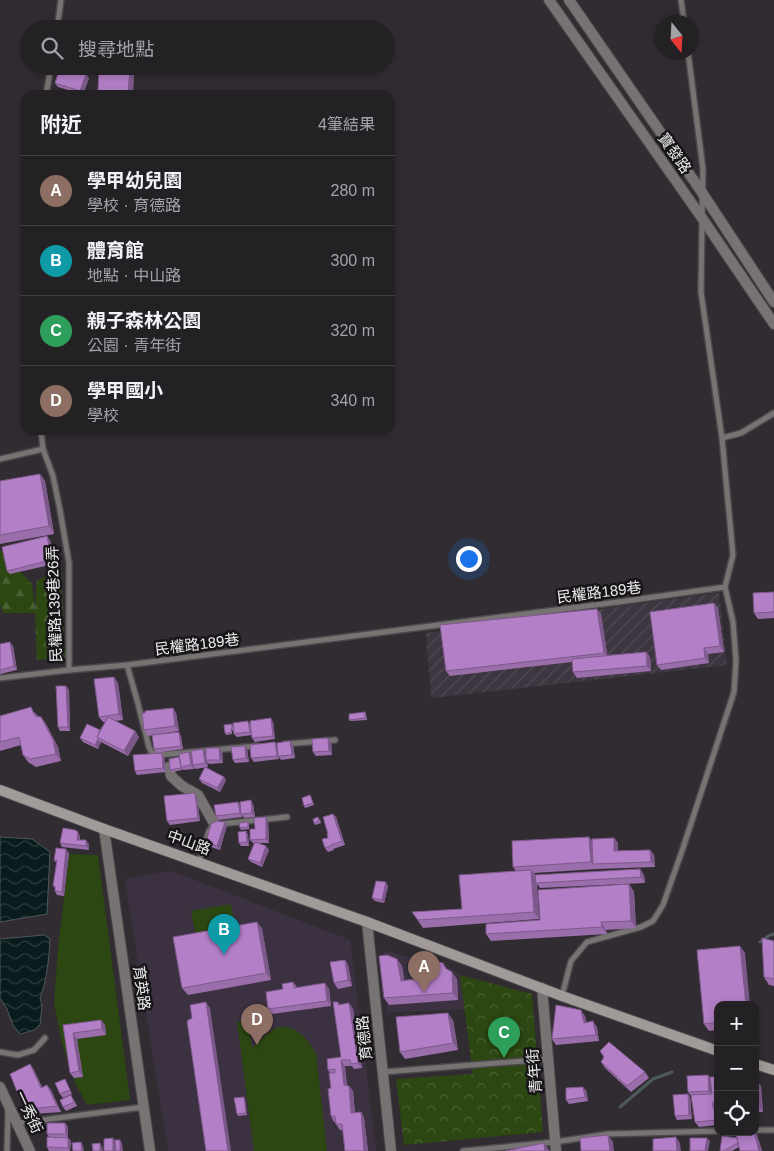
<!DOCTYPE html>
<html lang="zh-TW">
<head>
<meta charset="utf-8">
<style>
	:root { --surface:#242125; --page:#302e32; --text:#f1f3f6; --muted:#a3a3a7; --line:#413e42; --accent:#ea580c }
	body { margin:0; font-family:Arial,"Noto Sans TC",sans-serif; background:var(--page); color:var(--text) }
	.controls { position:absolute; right:15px; bottom:15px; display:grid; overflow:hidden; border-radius:10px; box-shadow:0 2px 8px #0003 }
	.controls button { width:45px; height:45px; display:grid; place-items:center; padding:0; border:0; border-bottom:1px solid var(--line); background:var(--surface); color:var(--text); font:25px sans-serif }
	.compass { position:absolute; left:654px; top:15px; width:45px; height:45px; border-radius:50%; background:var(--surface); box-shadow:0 2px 8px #0003; rotate:162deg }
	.you { position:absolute; left:468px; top:558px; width:18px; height:18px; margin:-12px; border:4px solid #fff; border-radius:50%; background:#1a73e8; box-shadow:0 0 0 8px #1a73e833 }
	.badge { display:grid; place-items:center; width:32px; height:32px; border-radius:50%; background:var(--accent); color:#fff; font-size:16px; font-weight:700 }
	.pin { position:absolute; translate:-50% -41px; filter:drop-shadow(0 1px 2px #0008) }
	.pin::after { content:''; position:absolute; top:26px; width:18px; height:15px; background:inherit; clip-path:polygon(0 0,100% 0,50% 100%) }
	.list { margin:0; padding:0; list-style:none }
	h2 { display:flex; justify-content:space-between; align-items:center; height:65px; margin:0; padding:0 20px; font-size:21px }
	h2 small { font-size:16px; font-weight:400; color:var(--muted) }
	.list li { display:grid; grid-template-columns:32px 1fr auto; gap:15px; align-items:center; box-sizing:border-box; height:70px; padding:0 20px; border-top:1px solid var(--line) }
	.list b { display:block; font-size:19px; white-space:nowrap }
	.list p { margin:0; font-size:16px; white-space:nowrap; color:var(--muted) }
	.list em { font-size:16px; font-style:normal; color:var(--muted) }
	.icon { flex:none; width:28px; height:28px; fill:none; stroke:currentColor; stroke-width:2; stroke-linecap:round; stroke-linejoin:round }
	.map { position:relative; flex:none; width:774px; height:1151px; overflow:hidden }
	.search { position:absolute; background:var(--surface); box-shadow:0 2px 8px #0003; left:20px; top:20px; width:375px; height:55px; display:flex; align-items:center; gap:12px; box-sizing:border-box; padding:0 18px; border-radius:28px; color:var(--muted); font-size:19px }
	.panel { position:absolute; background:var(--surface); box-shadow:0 2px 8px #0003; left:20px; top:90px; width:375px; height:345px; border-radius:15px }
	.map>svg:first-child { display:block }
</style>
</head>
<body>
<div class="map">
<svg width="774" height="1151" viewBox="0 0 774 1151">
	<defs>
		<pattern id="industrial-furrows" width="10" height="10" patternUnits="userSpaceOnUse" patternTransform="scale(1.25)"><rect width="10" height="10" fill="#3d3640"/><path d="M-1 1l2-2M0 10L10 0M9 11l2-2" fill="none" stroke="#504a53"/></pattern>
		<pattern id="forest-firs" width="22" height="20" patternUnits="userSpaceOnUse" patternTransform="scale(1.25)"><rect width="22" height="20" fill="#2c4711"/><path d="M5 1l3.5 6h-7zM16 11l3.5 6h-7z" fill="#4b6234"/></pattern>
		<pattern id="park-crowns" width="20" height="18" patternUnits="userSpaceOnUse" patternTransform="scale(1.25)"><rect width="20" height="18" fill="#2c4711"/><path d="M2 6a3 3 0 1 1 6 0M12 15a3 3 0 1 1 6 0" fill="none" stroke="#4b6234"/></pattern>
		<pattern id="water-waves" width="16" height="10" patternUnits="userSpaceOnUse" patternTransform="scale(1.25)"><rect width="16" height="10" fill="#091b1c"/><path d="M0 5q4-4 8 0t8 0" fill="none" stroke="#2d3c3d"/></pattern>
	</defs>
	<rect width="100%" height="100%" fill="#302c31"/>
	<path fill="url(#industrial-furrows)" d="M 719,593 L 727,665 L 431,698 L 426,633 Z"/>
	<g fill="#3b3140">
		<path d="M 172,871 L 350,940 L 376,1151 L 168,1151 L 125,879 Z"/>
		<path d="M 382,950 L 451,968 L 460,975 L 464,1009 L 387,1013 Z"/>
	</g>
	<g fill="#2c4711">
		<path d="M 69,854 L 98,855 L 130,1100 L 87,1105 L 75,1083 L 62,1043 L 54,1003 L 58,949 Z"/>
		<path d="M 231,904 L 235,927 L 195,933 L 191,911 Z"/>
		<path d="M 247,1020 L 252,1047 C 259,1042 266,1034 274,1029 C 292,1020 308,1039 316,1053 L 327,1151 L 254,1151 L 237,1022 Z"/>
	</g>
	<path fill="url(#forest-firs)" d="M 0,550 L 32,584 L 35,609 L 37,580 L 61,571 L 65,657 L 37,660 L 35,613 L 3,613 L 0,603 Z"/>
	<path fill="url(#park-crowns)" d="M 460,975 L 532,994 L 543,1132 L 404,1145 L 396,1079 L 473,1074 Z"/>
	<g fill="url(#water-waves)" stroke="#4d595b">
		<path d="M 0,837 L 32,839 L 50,852 L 47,914 L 0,922 Z"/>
		<path d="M 44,935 L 50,939 C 49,958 47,980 40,998 L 42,1005 L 40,1025 L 34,1030 L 20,1034 L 13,1025 L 7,1009 L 0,998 L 0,939 Z"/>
	</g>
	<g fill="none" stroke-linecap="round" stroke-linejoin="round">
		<g stroke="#4d595b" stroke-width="3">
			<path d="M 760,942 L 770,935 L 774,934"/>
			<path d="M 620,1107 L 653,1079 L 672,1072"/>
		</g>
		<g stroke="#4a474b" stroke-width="8">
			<g id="service">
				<path d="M 681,0 L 684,22"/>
				<path d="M 57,29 L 61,0"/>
				<path d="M 688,52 L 703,169 L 702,214"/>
				<path d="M 46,95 L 51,66"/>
				<path d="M 702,222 L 701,292 L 722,438 L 733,555 L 725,587"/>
				<path d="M 41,430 L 43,449 L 53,476 L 60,510 L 69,563 L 69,670"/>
				<path d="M 722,438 L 741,433 L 774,413"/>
				<path d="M 0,459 L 43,449"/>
				<path d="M 127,665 L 137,700 L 149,747 L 152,753 L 159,755 L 257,746"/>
				<path d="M 0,678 L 69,670 L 127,665 L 626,601 L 725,587 L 733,622 L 736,661 L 734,692 L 683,848 L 663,905 L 653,921 L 641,927 L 587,942 L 571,961 L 562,996"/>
				<path d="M 285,744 L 335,740"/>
				<path d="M 220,824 L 287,817"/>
				<path d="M 199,862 L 209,831 L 212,827"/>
				<path d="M 0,1052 L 18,1055 L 34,1050 L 45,1038"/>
				<path d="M 383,1072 L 548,1059"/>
				<path d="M 18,1123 L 144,1107"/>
				<path d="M 755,1130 L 774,1130"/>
				<path d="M 7,1151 L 8,1110"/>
				<path d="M 463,1151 L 555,1142 L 608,1134 L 718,1131"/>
			</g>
		</g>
		<g stroke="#4a474b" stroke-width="12">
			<g id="minor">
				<path d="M 549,0 L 702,218 L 774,324"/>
				<path d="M 569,0 L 701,191 L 774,302"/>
				<path d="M 169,767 L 171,776 L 182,786 L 198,795 L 215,825"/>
				<path d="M 104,829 L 150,1151"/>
				<path d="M 367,922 L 391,1151"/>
				<path d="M 542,988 L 556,1151"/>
				<path d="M 0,1087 L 30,1151"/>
			</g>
		</g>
		<g stroke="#4a474b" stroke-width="12">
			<g id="secondary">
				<path d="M 0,790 L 104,829 L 367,922 L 562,996 L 718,1051"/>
				<path d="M 755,1064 L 774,1070"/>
			</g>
		</g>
		<use href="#service" stroke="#777372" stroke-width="5"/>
		<use href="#minor" stroke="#777372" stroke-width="10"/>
		<use href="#secondary" stroke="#a09a99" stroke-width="10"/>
	</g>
	<g fill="#9a6dab">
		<path d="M 134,66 L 133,95 L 61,95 L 78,93 L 58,87 L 55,83 L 66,70 L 78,71 L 89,78 L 84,92 L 98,90 Z"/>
		<path d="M 40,474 L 45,481 L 54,534 L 0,544 L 0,481 Z"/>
		<path d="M 50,540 L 53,554 L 48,555 L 50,565 L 10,574 L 7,571 Z"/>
		<path d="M 774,592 L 774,618 L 758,619 L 754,613 Z"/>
		<path d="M 714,603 L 718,608 L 724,652 L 708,654 L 709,663 L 661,670 L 657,665 Z"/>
		<path d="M 597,609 L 601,614 L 607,655 L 646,652 L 650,657 L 651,671 L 577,678 L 573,672 L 572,662 L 450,676 L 446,671 Z"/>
		<path d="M 0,644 L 13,646 L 17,670 L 0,674 Z"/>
		<path d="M 114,677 L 118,683 L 123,720 L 114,721 L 135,731 L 139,737 L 128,756 L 101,742 L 98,749 L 83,742 L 80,738 L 100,730 L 105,722 L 103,722 L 99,717 Z"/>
		<path d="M 66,686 L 69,690 L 70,731 L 60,731 L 58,727 Z"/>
		<path d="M 173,708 L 176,713 L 179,731 L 148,736 L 144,730 Z"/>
		<path d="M 34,712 L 39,717 L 41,717 L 46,724 L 58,747 L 61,761 L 36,767 L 28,762 L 23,755 L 21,745 L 0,751 L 0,716 Z"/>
		<path d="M 365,712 L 366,714 L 367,720 L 351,721 L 349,720 Z"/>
		<path d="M 273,722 L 275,739 L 255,742 L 252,738 L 252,735 L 237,737 L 234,734 L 250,723 Z"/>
		<path d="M 232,724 L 233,726 L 234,730 L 232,731 L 232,734 L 226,735 L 225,733 Z"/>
		<path d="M 181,736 L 183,749 L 156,753 L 154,749 Z"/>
		<path d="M 328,738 L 331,742 L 332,755 L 316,756 L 313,752 Z"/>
		<path d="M 275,742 L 277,745 L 293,745 L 295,758 L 281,760 L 279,757 L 279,759 L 254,762 L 251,758 Z"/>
		<path d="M 247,749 L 249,762 L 235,763 L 233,760 Z"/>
		<path d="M 222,751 L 223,763 L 209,764 L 207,762 L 208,767 L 195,769 L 193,766 L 194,769 L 183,770 L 182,768 L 182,770 L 172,772 L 170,770 L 179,757 L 189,752 L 191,755 Z"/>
		<path d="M 164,756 L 166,772 L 137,775 L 135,771 Z"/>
		<path d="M 224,777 L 226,780 L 220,792 L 202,783 L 199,779 Z"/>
		<path d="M 310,795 L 314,805 L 305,808 L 304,806 Z"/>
		<path d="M 197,797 L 200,821 L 170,825 L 167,821 Z"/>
		<path d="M 253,804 L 255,817 L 244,818 L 242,815 L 242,817 L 218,820 L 216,816 L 240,805 Z"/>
		<path d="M 333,814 L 336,817 L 345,845 L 333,849 L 334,850 L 328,852 L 325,848 Z"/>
		<path d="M 320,819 L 321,823 L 315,825 L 314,823 Z"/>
		<path d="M 268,821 L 269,843 L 258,843 L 266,846 L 269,850 L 262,867 L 251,862 L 248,859 L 254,843 L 253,843 L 250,840 L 255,829 Z"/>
		<path d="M 248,822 L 249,824 L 249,829 L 241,830 L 240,828 Z"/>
		<path d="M 227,825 L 220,850 L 208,846 L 206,842 Z"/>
		<path d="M 246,831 L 248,835 L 249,846 L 241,846 L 239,843 Z"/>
		<path d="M 80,836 L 80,840 L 89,844 L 89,850 L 62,847 L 60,843 Z"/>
		<path d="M 589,837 L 592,841 L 614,838 L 618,843 L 618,851 L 650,850 L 654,855 L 655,867 L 597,869 L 534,873 L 536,876 L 640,869 L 644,875 L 645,883 L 540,888 L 537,884 L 539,919 L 423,928 L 412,912 L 462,909 L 516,871 L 513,867 Z"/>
		<path d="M 69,853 L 64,896 L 57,895 L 55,891 L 55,888 L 53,886 L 57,864 L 54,860 Z"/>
		<path d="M 629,884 L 634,892 L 636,928 L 606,930 L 607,934 L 491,941 L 486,934 L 540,920 Z"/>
		<path d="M 388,886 L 384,903 L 375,901 L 372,898 Z"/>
		<path d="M 257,922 L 262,929 L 271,980 L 188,995 L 182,988 Z"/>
		<path d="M 774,941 L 774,986 L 769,985 L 764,977 Z"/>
		<path d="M 745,953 L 718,1005 L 718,1030 L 709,1031 L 704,1024 Z"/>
		<path d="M 397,959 L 402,966 L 404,980 L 416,979 L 408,969 L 416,965 L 443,963 L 447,969 L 457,979 L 458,1000 L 389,1005 L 384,998 Z"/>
		<path d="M 345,960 L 348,965 L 352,986 L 338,989 L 334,983 Z"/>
		<path d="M 293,982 L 297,987 L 329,989 L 331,1006 L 272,1014 L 268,1009 L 283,989 Z"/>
		<path d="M 338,1002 L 340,1005 L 349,1003 L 353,1009 L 362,1068 L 354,1069 L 352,1066 L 345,1066 L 347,1085 L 349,1086 L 353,1091 L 355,1113 L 361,1112 L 364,1118 L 368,1151 L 345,1151 L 343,1130 L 340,1130 L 336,1124 L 335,1122 L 334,1122 L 331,1116 L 330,1073 L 328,1070 L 341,1057 Z"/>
		<path d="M 585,1016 L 586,1022 L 597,1027 L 599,1041 L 556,1045 L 552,1039 Z"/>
		<path d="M 101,1020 L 105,1025 L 106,1035 L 77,1039 L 83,1077 L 74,1078 L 70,1073 L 63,1025 Z"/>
		<path d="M 453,1020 L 458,1050 L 405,1059 L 400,1052 Z"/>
		<path d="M 604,1057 L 645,1072 L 649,1078 L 631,1092 L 605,1068 L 601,1062 Z"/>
		<path d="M 30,1064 L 34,1070 L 42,1087 L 47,1085 L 51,1090 L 61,1112 L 34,1114 L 27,1104 L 24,1105 L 20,1099 Z"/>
		<path d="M 708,1075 L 710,1078 L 718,1078 L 718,1112 L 716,1108 L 718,1114 L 718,1125 L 699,1127 L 695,1122 L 691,1096 L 688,1092 Z"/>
		<path d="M 65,1079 L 72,1094 L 63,1098 L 60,1094 Z"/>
		<path d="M 755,1083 L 758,1083 L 761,1086 L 763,1112 L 755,1112 Z"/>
		<path d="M 586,1090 L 588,1101 L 569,1104 L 566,1100 Z"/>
		<path d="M 688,1094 L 690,1097 L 692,1119 L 677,1120 L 675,1116 Z"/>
		<path d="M 244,1097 L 245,1099 L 247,1115 L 238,1116 L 237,1114 Z"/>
		<path d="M 73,1098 L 77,1106 L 66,1111 L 63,1107 Z"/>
		<path d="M 65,1123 L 68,1127 L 68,1138 L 71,1141 L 70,1151 L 49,1151 L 47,1147 L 49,1137 L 47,1134 Z"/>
		<path d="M 755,1132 L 757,1135 L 762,1151 L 740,1151 L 739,1147 L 732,1151 L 720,1151 L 737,1138 Z"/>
	</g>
	<g fill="#7d598b">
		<path d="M 130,66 L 134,66 L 133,95 L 128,95 Z"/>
		<path d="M 86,74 L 89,78 L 83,95 L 80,91 Z"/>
		<path d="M 40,474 L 45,481 L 54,534 L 49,526 Z"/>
		<path d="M 47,536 L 50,540 L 53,554 L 50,550 Z"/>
		<path d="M 45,551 L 48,555 L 50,565 L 47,561 Z"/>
		<path d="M 714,603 L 718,608 L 724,652 L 720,646 Z"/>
		<path d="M 597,609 L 601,614 L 608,658 L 604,653 Z"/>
		<path d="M 10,642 L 13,646 L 17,670 L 14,666 Z"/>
		<path d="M 704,648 L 708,654 L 709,663 L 705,658 Z"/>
		<path d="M 646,652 L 650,657 L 651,671 L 647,666 Z"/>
		<path d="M 114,677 L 118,683 L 123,720 L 119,714 Z"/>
		<path d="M 66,686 L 69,690 L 70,731 L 68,727 Z"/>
		<path d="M 173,708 L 176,713 L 179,731 L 175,726 Z"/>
		<path d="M 41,717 L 46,724 L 58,747 L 61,761 L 56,754 Z"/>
		<path d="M 271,718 L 273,722 L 275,739 L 273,736 Z"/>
		<path d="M 135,731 L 139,737 L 128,756 L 124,751 Z"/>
		<path d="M 179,732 L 181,736 L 183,749 L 181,746 Z"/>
		<path d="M 328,738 L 331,742 L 332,755 L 329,751 Z"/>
		<path d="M 98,739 L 101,742 L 98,749 L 95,745 Z"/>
		<path d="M 290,741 L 293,745 L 295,758 L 292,755 Z"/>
		<path d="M 275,742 L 278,746 L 279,759 L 277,756 Z"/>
		<path d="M 245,746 L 247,749 L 249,762 L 246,758 Z"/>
		<path d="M 219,748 L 222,751 L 223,763 L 220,760 Z"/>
		<path d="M 203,749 L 206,753 L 208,767 L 205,763 Z"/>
		<path d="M 189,752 L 192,756 L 194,769 L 191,765 Z"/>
		<path d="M 162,753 L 164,756 L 166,772 L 163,768 Z"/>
		<path d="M 224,777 L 226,780 L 220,792 L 217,788 Z"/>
		<path d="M 195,793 L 197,797 L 200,821 L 198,818 Z"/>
		<path d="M 251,800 L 253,804 L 255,817 L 252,813 Z"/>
		<path d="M 238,802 L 241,805 L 242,817 L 240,813 Z"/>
		<path d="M 333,814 L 336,817 L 345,845 L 342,841 Z"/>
		<path d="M 266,817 L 268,821 L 269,843 L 266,839 Z"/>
		<path d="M 225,822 L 227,825 L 220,850 L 217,846 Z"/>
		<path d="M 246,831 L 248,835 L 249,846 L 247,842 Z"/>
		<path d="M 78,832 L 80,836 L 80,843 L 77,840 Z"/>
		<path d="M 589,837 L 594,845 L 593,864 L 591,862 Z"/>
		<path d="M 614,838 L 618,843 L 618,857 L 614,851 Z"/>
		<path d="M 86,840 L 89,844 L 89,850 L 86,846 Z"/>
		<path d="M 266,846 L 269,850 L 262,867 L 260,863 Z"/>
		<path d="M 66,849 L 69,853 L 64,896 L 62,892 Z"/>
		<path d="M 650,850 L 654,855 L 655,867 L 651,862 Z"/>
		<path d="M 640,869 L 644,875 L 645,883 L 641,877 Z"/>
		<path d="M 531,870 L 536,877 L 539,919 L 534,912 Z"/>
		<path d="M 386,882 L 388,886 L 384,903 L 382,900 Z"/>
		<path d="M 629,884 L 634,892 L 636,928 L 631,921 Z"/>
		<path d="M 257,922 L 262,929 L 271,980 L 266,973 Z"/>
		<path d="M 601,922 L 606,930 L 607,934 L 602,927 Z"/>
		<path d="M 740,946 L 745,953 L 750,1005 L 746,1005 Z"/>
		<path d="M 397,959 L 402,966 L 406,988 L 401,981 Z"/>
		<path d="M 345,960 L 348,965 L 352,986 L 348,980 Z"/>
		<path d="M 452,972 L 457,979 L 458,1000 L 453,993 Z"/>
		<path d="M 325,983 L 329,989 L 331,1006 L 327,1001 Z"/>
		<path d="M 206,1002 L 210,1008 L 231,1151 L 228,1151 Z"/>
		<path d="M 349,1003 L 353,1009 L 362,1068 L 358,1063 Z"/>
		<path d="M 581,1010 L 585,1016 L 588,1028 L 584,1023 Z"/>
		<path d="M 448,1013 L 453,1020 L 458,1050 L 453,1043 Z"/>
		<path d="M 101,1020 L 105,1025 L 106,1035 L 102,1029 Z"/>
		<path d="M 593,1021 L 597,1027 L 599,1041 L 596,1035 Z"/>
		<path d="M 73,1033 L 77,1039 L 83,1077 L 79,1071 Z"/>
		<path d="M 341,1060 L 345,1066 L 347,1090 L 344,1085 Z"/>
		<path d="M 30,1064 L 34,1070 L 45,1093 L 41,1088 Z"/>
		<path d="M 708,1075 L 711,1079 L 712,1095 L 709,1091 Z"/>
		<path d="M 758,1083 L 761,1086 L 763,1112 L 760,1108 Z"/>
		<path d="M 47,1085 L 51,1090 L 61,1112 L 57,1106 Z"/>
		<path d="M 349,1086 L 353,1091 L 355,1119 L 351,1113 Z"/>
		<path d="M 583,1087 L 586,1090 L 588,1101 L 585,1097 Z"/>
		<path d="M 688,1094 L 690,1097 L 692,1119 L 689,1115 Z"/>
		<path d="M 244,1097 L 245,1099 L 247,1115 L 246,1113 Z"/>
		<path d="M 712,1103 L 716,1108 L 718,1114 L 718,1121 L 717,1120 Z"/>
		<path d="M 361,1112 L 364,1118 L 368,1151 L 364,1151 Z"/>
		<path d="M 65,1123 L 68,1127 L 68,1138 L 71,1141 L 70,1151 L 68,1148 L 68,1138 L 66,1134 Z"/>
		<path d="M 754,1132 L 755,1132 L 757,1135 L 762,1151 L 759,1151 Z"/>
		<path d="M 608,1135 L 613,1142 L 614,1151 L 610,1151 Z"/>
		<path d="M 676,1137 L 680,1143 L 681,1151 L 677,1151 Z"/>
		<path d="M 113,1138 L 116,1142 L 116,1151 L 113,1151 Z"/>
		<path d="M 707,1138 L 710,1141 L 708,1151 L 705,1151 Z"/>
		<path d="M 120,1140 L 122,1143 L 123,1151 L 120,1151 Z"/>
		<path d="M 81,1142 L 83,1146 L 84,1151 L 82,1151 Z"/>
		<path d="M 100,1143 L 102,1147 L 103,1151 L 100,1151 Z"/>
		<path d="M 544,1143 L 549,1150 L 550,1151 L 545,1151 Z"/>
	</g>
	<g fill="#b37fc7" stroke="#7d598b">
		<path d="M 67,66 L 76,68 L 75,70 L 86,74 L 80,91 L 55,83 L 60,68 L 66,70 Z"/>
		<path d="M 99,66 L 130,66 L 128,95 L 61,95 L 98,90 Z"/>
		<path d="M 40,474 L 49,526 L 0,535 L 0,481 Z"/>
		<path d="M 47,536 L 50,550 L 45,551 L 47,561 L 7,571 L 2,547 Z"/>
		<path d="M 774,592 L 774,612 L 754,613 L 753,593 Z"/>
		<path d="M 714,603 L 720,646 L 704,648 L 705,658 L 657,665 L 650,612 Z"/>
		<path d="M 597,609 L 604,653 L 446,671 L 440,625 Z"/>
		<path d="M 10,642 L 14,666 L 0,670 L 0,644 Z"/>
		<path d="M 646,652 L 647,666 L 573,672 L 572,659 Z"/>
		<path d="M 114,677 L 119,714 L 99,717 L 94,679 Z"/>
		<path d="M 56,686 L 66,686 L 68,727 L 58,727 Z"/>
		<path d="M 31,707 L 35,716 L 41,717 L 53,740 L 56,754 L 30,759 L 23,755 L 19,737 L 0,742 L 0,716 Z"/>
		<path d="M 173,708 L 175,726 L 144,730 L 142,713 L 145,713 L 145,711 Z"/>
		<path d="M 365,712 L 365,718 L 349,720 L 349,714 Z"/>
		<path d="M 108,717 L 135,731 L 124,751 L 97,737 Z"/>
		<path d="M 271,718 L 273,736 L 252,738 L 250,721 Z"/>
		<path d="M 248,721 L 250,732 L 234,734 L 233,723 Z"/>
		<path d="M 87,724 L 100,730 L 97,737 L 98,739 L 95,745 L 80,738 Z"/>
		<path d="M 232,724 L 232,728 L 231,729 L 231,733 L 225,733 L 224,725 Z"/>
		<path d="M 179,732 L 181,746 L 154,749 L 152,735 Z"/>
		<path d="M 328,738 L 329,751 L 313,752 L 312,739 Z"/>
		<path d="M 290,741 L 292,755 L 278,756 L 277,743 Z"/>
		<path d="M 275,742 L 277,756 L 251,758 L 250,745 Z"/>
		<path d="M 245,746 L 246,758 L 233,760 L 231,747 Z"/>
		<path d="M 206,748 L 219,748 L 220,760 L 206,760 Z"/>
		<path d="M 203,749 L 205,763 L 193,765 L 191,751 Z"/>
		<path d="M 189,752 L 191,765 L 181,767 L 179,754 Z"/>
		<path d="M 162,753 L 163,768 L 135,771 L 133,755 Z"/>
		<path d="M 179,757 L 181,768 L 170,770 L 169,759 Z"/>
		<path d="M 205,767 L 224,777 L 217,788 L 199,779 Z"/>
		<path d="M 195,793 L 198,818 L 167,821 L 164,796 Z"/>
		<path d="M 310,795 L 313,803 L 304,806 L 302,798 Z"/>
		<path d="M 251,800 L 252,813 L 241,814 L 240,802 Z"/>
		<path d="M 238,802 L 240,813 L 216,816 L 214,805 Z"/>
		<path d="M 333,814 L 342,841 L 331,845 L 331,846 L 325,848 L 322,839 L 328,838 L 327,834 L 328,834 L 323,817 Z"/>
		<path d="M 266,817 L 266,839 L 250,840 L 250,829 L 255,829 L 254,818 Z"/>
		<path d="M 318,817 L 319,821 L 314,823 L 313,819 Z"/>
		<path d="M 217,821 L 225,822 L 217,846 L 206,842 L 211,824 Z"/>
		<path d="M 248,822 L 248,827 L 240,828 L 239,823 Z"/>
		<path d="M 63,828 L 75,830 L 78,832 L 77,840 L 86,840 L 86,846 L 60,843 Z"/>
		<path d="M 246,831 L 247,842 L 239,843 L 238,832 Z"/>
		<path d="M 589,837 L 591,862 L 513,867 L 512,841 Z"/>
		<path d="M 614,838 L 614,851 L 650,850 L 651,862 L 593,864 L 592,839 Z"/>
		<path d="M 255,842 L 266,846 L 260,863 L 248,859 Z"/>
		<path d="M 56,848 L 66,849 L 62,892 L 55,891 L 55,886 L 53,886 L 57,860 L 54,860 Z"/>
		<path d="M 640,869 L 641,877 L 536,883 L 535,875 Z"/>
		<path d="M 531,870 L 534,912 L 418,920 L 412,912 L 462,909 L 459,875 Z"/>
		<path d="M 376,881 L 386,882 L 382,900 L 372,898 Z"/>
		<path d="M 629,884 L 631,921 L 601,922 L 602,927 L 486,934 L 486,924 L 540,920 L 538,890 Z"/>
		<path d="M 257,922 L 266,973 L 182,988 L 173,937 Z"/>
		<path d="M 762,938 L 774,941 L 774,979 L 764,977 Z"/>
		<path d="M 740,946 L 746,1005 L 718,1005 L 718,1022 L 704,1024 L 697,950 Z"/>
		<path d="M 387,955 L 397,959 L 401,981 L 416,979 L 414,972 L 408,969 L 411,964 L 416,965 L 418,959 L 429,964 L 434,961 L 443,963 L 445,968 L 452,972 L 453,993 L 384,998 L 379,956 Z"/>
		<path d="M 345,960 L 348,980 L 334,983 L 330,962 Z"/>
		<path d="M 293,982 L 294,988 L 325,983 L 327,1001 L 268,1009 L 266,992 L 283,989 L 282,984 Z"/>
		<path d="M 206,1002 L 228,1151 L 206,1151 L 187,1021 L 192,1018 L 190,1005 Z"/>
		<path d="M 333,1002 L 338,1002 L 338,1005 L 349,1003 L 358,1063 L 351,1064 L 350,1060 L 341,1060 L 344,1085 L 349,1086 L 351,1113 L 361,1112 L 364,1151 L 345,1151 L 342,1124 L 336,1124 L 335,1116 L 331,1116 L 328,1089 L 331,1088 L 329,1073 L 335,1073 L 335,1069 L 328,1070 L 327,1059 L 341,1057 Z"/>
		<path d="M 556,1005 L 581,1010 L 584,1023 L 593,1021 L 596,1035 L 552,1039 Z"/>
		<path d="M 448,1013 L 453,1043 L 400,1052 L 396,1017 Z"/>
		<path d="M 101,1020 L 102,1029 L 73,1033 L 79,1071 L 70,1073 L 63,1025 Z"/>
		<path d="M 609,1042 L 645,1072 L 627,1086 L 601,1062 L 604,1057 L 600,1051 Z"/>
		<path d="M 30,1064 L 41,1088 L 47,1085 L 57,1106 L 30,1109 L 24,1098 L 20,1099 L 10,1074 Z"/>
		<path d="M 708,1075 L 709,1091 L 688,1092 L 687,1076 Z"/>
		<path d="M 710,1077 L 717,1077 L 718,1101 L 712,1103 L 717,1120 L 695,1122 L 691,1095 L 712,1094 Z"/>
		<path d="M 65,1079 L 70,1090 L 60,1094 L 55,1083 Z"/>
		<path d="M 755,1083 L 758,1083 L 760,1108 L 755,1108 Z"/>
		<path d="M 583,1087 L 585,1097 L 566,1100 L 566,1088 Z"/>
		<path d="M 688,1094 L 689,1115 L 675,1116 L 673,1095 Z"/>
		<path d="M 71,1095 L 74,1102 L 63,1107 L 60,1100 Z"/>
		<path d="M 244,1097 L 246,1113 L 237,1114 L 234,1098 Z"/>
		<path d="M 47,1123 L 65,1123 L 66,1134 L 47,1134 Z"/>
		<path d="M 742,1132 L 754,1132 L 759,1151 L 740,1151 L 736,1134 Z"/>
		<path d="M 608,1135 L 610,1151 L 581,1151 L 580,1138 Z"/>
		<path d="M 722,1136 L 737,1138 L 738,1143 L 723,1151 L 720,1151 Z"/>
		<path d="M 47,1137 L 68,1138 L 68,1148 L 47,1147 Z"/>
		<path d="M 676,1137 L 677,1151 L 653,1151 L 653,1139 Z"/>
		<path d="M 113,1138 L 113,1151 L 104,1151 L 104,1139 Z"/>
		<path d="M 690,1138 L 707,1138 L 705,1151 L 690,1151 Z"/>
		<path d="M 115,1140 L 120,1140 L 120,1151 L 116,1151 Z"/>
		<path d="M 81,1142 L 82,1151 L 73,1151 L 72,1143 Z"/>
		<path d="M 100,1143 L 100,1151 L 93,1151 L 92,1144 Z"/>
		<path d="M 544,1143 L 545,1151 L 505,1151 Z"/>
	</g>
	<g text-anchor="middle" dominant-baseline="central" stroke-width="5" stroke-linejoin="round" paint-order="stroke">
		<g font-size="15" fill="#edebee" stroke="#171518">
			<text transform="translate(675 153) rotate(55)">寶發路</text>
			<text transform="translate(599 592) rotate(-7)">民權路189巷</text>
			<text transform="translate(54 604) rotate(-92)">民權路139巷26弄</text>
			<text transform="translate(197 644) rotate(-7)">民權路189巷</text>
			<text transform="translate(189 842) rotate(20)">中山路</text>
			<text transform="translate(142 988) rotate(82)">育英路</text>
			<text transform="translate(364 1038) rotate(-96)">育德路</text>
			<text transform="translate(534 1071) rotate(-95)">青年街</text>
			<text transform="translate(29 1112) rotate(65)">一秀街</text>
		</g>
	</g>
</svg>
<div class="controls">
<button>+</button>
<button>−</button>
<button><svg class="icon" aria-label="locate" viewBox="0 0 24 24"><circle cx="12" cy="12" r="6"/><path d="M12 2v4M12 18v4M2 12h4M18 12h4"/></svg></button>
</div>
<svg class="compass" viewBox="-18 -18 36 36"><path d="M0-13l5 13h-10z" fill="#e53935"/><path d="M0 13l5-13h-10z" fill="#a3a3a7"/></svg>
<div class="you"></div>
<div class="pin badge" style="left:424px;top:992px;background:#8d6e63">A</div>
<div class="pin badge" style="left:224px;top:955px;background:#0f9aa8">B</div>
<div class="pin badge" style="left:504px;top:1058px;background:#2e9e5b">C</div>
<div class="pin badge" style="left:257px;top:1045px;background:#8d6e63">D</div>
<div class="search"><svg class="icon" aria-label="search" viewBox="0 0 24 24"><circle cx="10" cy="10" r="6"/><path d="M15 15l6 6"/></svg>搜尋地點</div>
<section class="panel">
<h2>附近<small>4筆結果</small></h2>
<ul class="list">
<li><span class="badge" style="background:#8d6e63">A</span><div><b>學甲幼兒園</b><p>學校 · 育德路</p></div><em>280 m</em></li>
<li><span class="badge" style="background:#0f9aa8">B</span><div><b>體育館</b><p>地點 · 中山路</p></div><em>300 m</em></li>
<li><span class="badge" style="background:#2e9e5b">C</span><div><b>親子森林公園</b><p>公園 · 青年街</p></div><em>320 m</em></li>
<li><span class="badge" style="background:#8d6e63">D</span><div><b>學甲國小</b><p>學校</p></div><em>340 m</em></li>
</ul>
</section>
</div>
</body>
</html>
